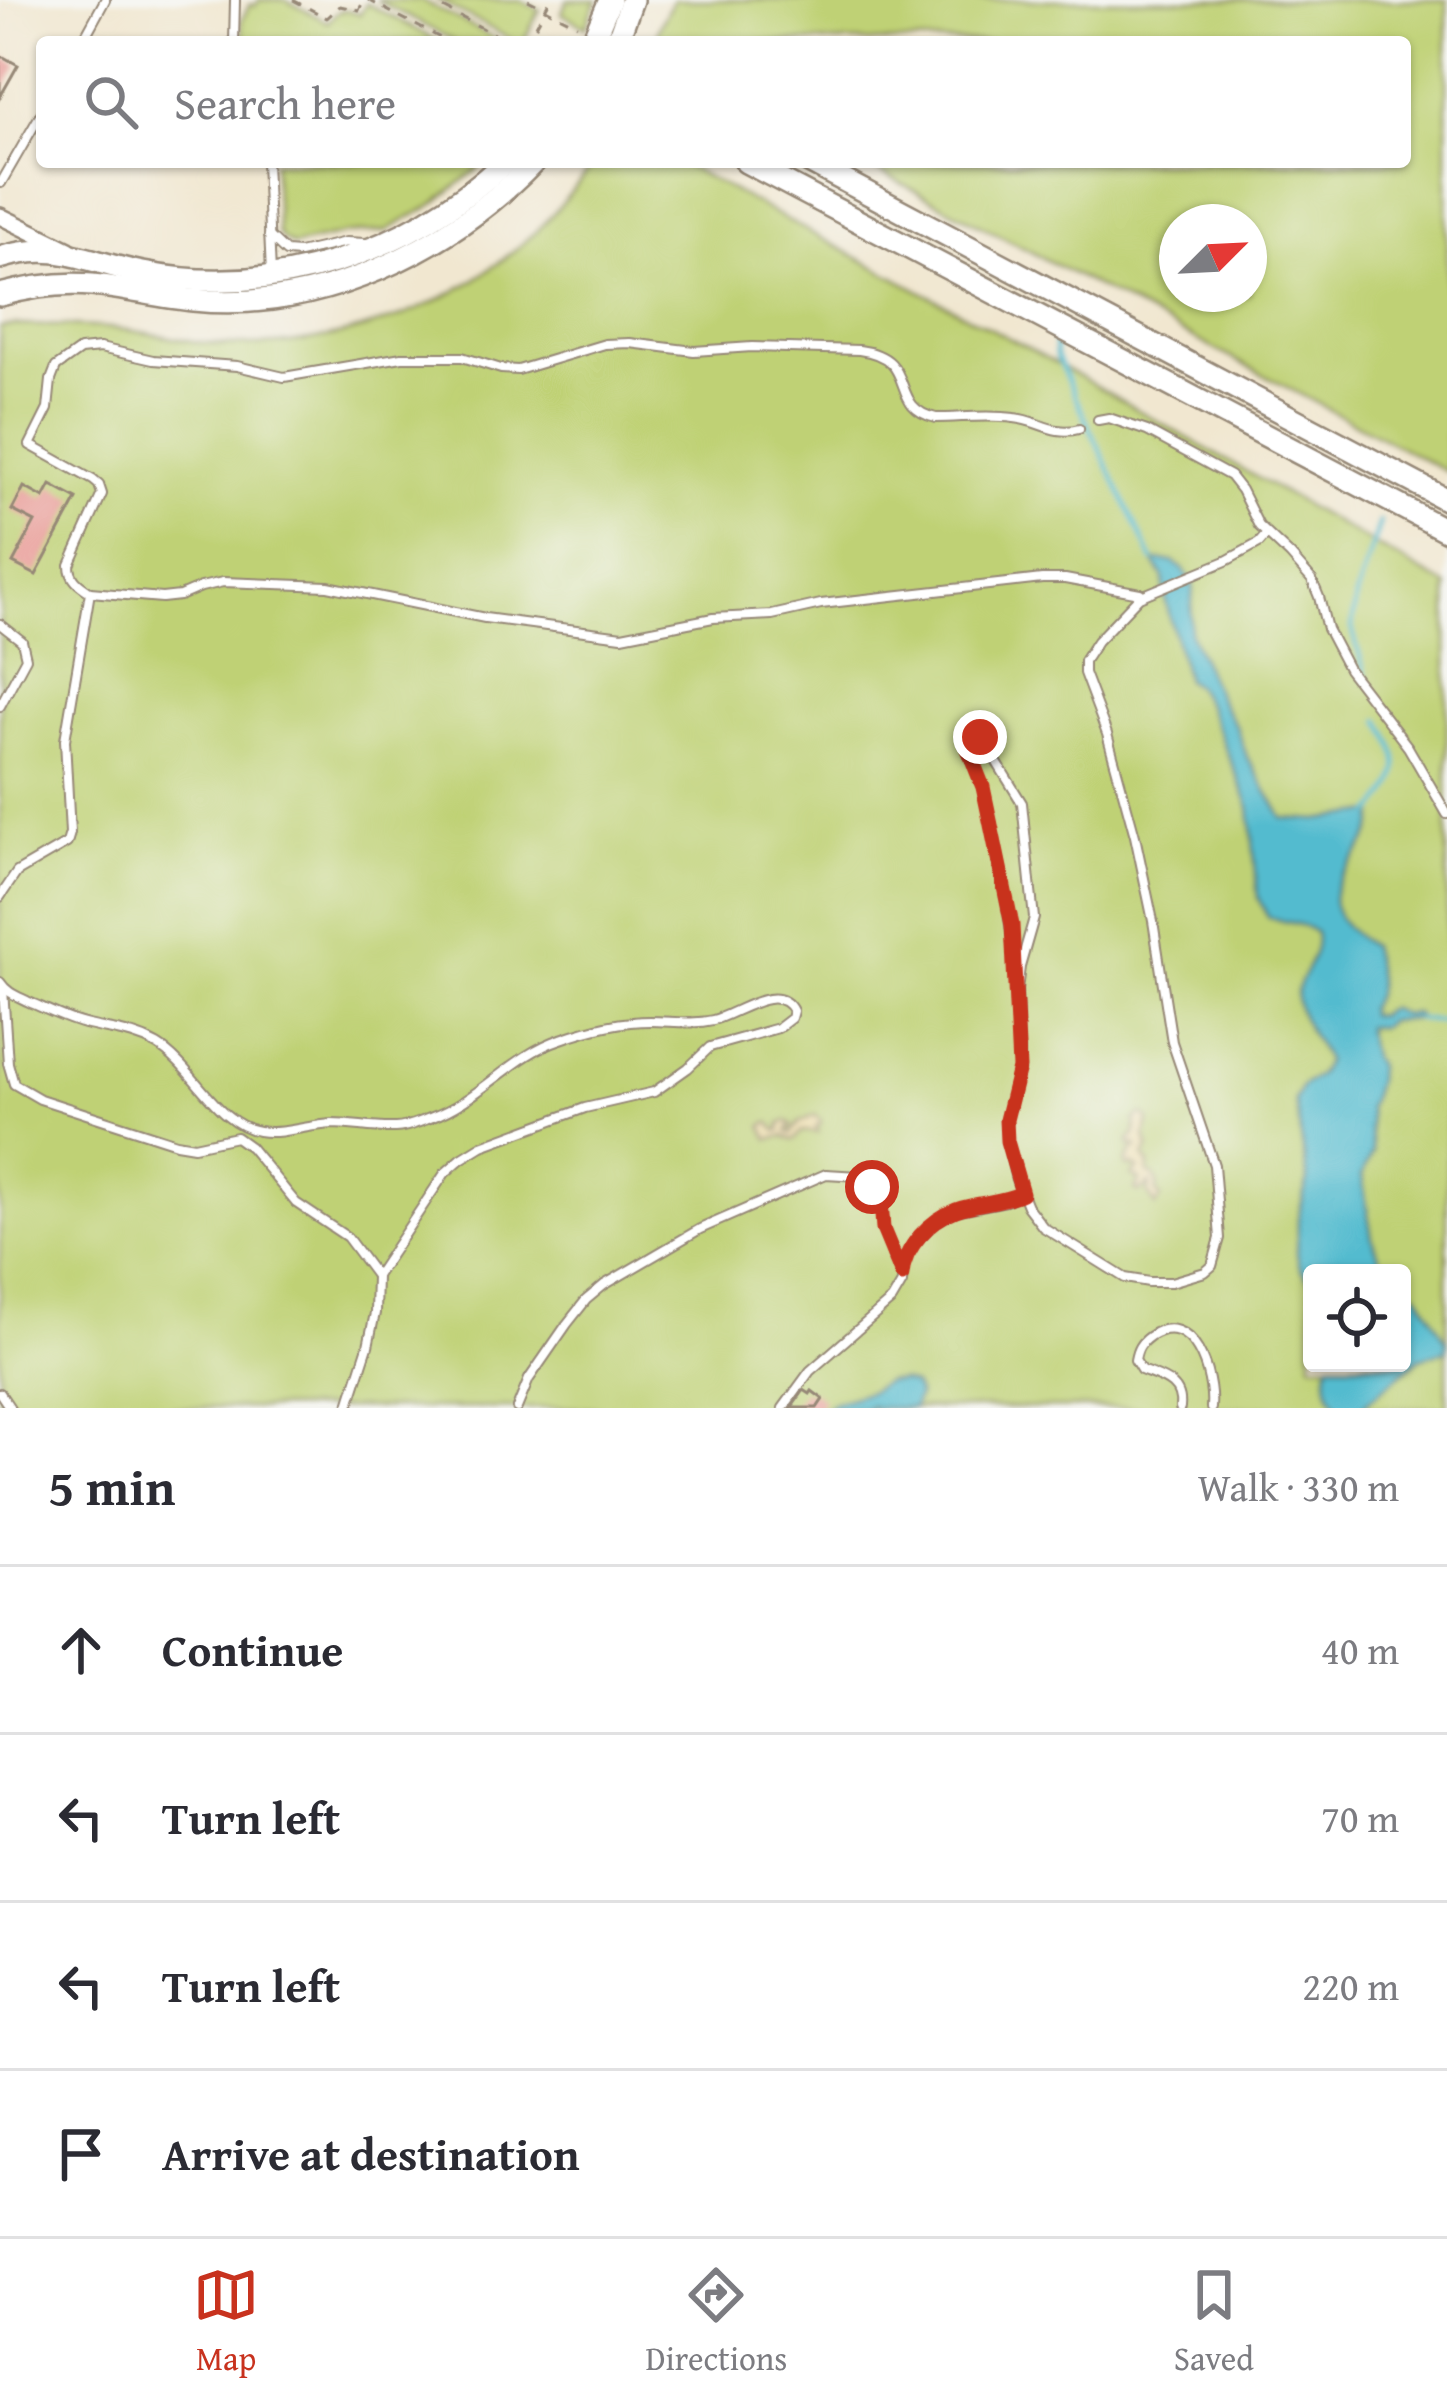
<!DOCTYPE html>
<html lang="en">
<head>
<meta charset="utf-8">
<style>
	:root { --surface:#fff; --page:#f7f7f7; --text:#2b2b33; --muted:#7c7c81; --line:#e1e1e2; --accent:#c8321e }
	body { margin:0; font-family:"Gentium Book Plus",serif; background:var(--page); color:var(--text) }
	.controls { position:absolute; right:36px; bottom:36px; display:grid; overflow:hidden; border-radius:12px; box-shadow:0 3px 9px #0004 }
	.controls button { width:108px; height:108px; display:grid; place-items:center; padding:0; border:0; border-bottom:3px solid var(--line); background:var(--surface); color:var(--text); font:60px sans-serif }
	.compass { position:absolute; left:1159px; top:204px; width:108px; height:108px; border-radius:50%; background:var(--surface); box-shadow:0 3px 9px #0004; rotate:66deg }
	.stop { position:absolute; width:36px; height:36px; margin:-27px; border:9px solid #c8321e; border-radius:50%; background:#fff }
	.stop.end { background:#c8321e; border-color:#fff; box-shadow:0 3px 12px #0008 }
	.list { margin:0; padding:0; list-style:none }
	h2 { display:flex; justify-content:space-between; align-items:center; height:156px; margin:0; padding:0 48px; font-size:51px }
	h2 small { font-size:39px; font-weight:400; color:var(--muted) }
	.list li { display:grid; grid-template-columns:78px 1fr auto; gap:36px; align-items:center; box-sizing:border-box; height:168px; padding:0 48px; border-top:3px solid var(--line) }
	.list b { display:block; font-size:45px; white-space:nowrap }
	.list em { font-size:39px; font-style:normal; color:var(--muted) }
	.icon { flex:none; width:66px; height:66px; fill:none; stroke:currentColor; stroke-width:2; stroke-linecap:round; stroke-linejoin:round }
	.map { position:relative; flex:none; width:1447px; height:1408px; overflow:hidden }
	.search { position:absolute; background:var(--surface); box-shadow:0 3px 9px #0004; left:36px; right:36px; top:36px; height:132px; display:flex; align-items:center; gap:30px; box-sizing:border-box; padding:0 42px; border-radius:12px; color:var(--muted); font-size:45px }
	.sheet { height:828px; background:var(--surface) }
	nav { display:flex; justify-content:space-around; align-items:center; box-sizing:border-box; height:168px; border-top:3px solid var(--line); background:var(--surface); font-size:33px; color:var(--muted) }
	nav a { display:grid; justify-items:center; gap:6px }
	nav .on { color:var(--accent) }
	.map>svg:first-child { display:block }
</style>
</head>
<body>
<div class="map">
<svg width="1447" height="1408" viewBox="0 0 1447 1408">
	<rect width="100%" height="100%" fill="#f6f6f2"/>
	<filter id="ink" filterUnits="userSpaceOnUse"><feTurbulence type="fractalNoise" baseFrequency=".00833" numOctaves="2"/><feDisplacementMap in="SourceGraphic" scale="24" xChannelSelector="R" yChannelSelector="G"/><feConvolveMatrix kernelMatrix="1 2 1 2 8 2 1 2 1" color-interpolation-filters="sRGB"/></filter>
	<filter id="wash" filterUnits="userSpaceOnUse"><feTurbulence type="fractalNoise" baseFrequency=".004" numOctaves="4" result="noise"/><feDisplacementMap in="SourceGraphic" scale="48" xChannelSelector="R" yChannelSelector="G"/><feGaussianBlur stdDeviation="2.7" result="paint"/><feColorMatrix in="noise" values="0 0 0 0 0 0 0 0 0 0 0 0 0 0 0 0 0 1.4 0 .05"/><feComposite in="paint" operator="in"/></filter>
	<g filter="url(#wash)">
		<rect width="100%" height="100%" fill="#f1e7d0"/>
		<g fill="#bfd174" stroke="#7d7e49" stroke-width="3" fill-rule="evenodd">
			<path d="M 259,0 L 285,0 L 328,22 C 337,9 345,7 360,14 L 366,3 L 440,42 L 244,42 L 241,21 L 250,4 L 255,6 Z"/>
			<path d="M 376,0 L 421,0 L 501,42 L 456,42 Z"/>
			<path d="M 437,0 L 520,0 L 540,10 L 523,42 L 516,42 Z"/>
			<path d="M 568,0 L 597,0 L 586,27 L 561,13 Z"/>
			<path d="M 673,0 L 1447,0 L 1447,472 L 861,162 L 1405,162 L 1405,42 L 656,42 L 659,27 ZM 1177,222 L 1249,222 L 1249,294 L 1177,294 Z"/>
			<path d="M 273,162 L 487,162 L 431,206 L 386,231 L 345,234 L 293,246 L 282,239 L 278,233 Z"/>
			<path d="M 595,162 L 678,162 L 1052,361 L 1447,586 L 1447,1408 L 0,1408 L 0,327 L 16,325 C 52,326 90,325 126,330 C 159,334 193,343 226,345 C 329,349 436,316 515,250 C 546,225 571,193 595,162 ZM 1312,1273 L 1402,1273 L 1402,1363 L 1312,1363 Z"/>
		</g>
		<g fill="#eeda9e" stroke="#94825e" stroke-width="3">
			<path d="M 815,1115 L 821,1121 L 820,1125 L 816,1126 L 818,1132 L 802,1131 L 794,1140 L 784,1136 L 769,1139 L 763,1127 L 766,1123 L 771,1123 L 775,1130 L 780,1131 L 781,1124 L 788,1121 L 792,1125 L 787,1131 L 791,1133 L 799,1123 Z"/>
			<path d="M 1142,1115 L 1149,1119 L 1146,1137 L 1149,1147 L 1144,1157 L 1149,1165 L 1148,1173 L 1155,1177 L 1158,1184 L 1156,1192 L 1161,1198 L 1156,1206 L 1148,1194 L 1150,1184 L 1139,1192 L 1135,1190 L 1140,1180 L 1132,1176 L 1138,1169 L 1133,1165 L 1128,1167 L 1126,1163 L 1132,1151 L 1137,1148 L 1135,1145 L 1130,1146 L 1129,1142 L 1136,1133 L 1135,1120 Z"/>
		</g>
		<g fill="#52bbcf" stroke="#467276" stroke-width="3">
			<path d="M 1153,561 L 1173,562 L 1183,569 L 1193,584 L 1190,633 L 1220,701 L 1237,728 L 1247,757 L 1283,818 L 1318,820 L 1375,812 C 1378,864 1283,888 1370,946 C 1376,970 1383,987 1368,1008 L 1368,1015 L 1378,1016 L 1388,1008 L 1404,1015 L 1414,1013 L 1420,1019 L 1388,1021 L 1380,1027 L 1365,1027 L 1371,1057 L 1377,1066 L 1376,1082 L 1368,1108 L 1372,1152 L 1362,1176 L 1372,1238 L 1382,1263 L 1395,1273 L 1312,1273 L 1312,1283 L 1300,1268 L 1297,1254 L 1298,1217 L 1308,1180 L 1295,1101 L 1302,1086 L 1318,1075 L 1326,1060 C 1318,1043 1303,1025 1298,1007 C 1290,979 1321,962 1315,932 C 1300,922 1285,923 1268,917 L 1258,898 L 1250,807 L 1208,707 L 1196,687 L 1186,680 L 1164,594 L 1164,578 Z"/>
			<path d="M 1402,1278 L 1421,1297 L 1447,1342 L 1446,1350 L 1420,1358 L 1361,1407 L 1340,1408 C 1328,1395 1324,1381 1329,1363 L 1402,1363 Z"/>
			<path d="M 886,1381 L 902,1381 L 913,1385 L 918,1395 L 913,1408 L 874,1408 L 870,1405 L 867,1408 L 827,1408 L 831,1403 L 870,1391 Z"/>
		</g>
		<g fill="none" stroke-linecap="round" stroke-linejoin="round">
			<g stroke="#52bbcf" stroke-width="4.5">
				<path d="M 1055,343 L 1056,356 L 1153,561"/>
				<path d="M 1367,681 L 1352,628 L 1356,596 L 1380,522"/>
				<path d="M 1371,816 C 1404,778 1405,762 1380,720"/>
				<path d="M 1417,1019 L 1447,1023"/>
			</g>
		</g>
		<g id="blocks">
			<g fill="#e89692">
				<path d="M 0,55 L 18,65 L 0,97 Z"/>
				<path d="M 51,485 L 77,499 L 36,575 L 13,563 L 35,522 L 12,510 L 24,487 L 44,498 Z"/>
				<path d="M 804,1390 L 810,1394 L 812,1391 L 823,1399 L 817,1408 L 791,1408 Z"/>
			</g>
		</g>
	</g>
	<g filter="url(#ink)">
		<use href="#blocks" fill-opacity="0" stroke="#968877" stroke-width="3"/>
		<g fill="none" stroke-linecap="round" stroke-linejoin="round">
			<g stroke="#968877" stroke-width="12">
				<g id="lane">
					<path d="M 82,42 L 105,0"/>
					<path d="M 234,42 L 235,0"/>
					<path d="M 266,162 L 271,274"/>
					<path d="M 1,183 L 42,112"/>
					<path d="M 269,236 L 286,252 L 299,253 L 346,242 L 365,243"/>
					<path d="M 1098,420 L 1109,418 L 1147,431 L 1230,476 L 1241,490 L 1259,526 L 1290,555 L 1312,580 L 1319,597 L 1327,629 L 1348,669 L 1408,747 L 1447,814"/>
					<path d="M 90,592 L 162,598 L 180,596 L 201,587 L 223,582 L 328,586 L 485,618 L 622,636 L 713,618 L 772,615 L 821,604 L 1042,579 L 1065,579 L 1140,593"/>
					<path d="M 0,624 L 22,641 L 26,658 L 0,706"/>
					<path d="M 0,897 L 17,872 L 67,843 L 70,833 L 65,740 L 90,592 C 79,585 70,579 70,565 L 102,494 L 99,485 L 93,480 L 30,445 L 48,409 L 51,380 L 56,367 L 80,350 L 100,348 L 153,360 L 237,366 L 284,377 L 402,357 L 462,357 L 501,369 L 518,370 L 605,344 L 630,343 L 694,351 L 752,347 L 859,350 C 921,358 886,407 936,418 C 961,418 989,414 1014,418 C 1038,420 1053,436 1079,429"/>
					<path d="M 0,982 C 7,993 17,996 29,1002 C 48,1010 67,1020 88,1025 C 113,1031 134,1032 157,1045 C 194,1067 217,1125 259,1131 C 283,1135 308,1125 332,1124 C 353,1124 374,1129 395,1128 C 407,1128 419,1122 430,1118 C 479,1101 512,1055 561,1039 C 589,1029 621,1021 650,1021 C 671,1021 692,1025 713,1020 C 737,1014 778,981 793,1011 L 791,1018 L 778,1028 L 710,1047 L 688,1068 L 654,1092 L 585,1108 L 482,1146 L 461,1159 L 445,1173 L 376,1276 L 375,1313 L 368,1346 L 348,1408"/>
					<path d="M 3,989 L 8,1063 L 14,1084 L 40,1099 L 176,1143 L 194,1146 L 236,1137 L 250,1147 L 296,1203 L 347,1237 L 376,1276"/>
					<path d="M 1017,990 C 1013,924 999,858 984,793 C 980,776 966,756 970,739 L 980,737 L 985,743 L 1022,803 L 1031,891 L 1034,918 L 1020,967 L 1017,990 L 1019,1068 L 1006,1120 L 1007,1141 L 1016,1179 L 1027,1206 L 1043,1227 L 1125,1278 L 1149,1282 L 1171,1282 L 1205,1272 L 1212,1266 L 1220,1238 L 1214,1165 L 1172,1042 L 1153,921 L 1135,836 L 1107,734 L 1084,673 L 1084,661 L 1097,641 L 1139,597 L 1226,561 L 1259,543 L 1266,535"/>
					<path d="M 0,1393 L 10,1408"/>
					<path d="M 517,1408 L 529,1379 L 567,1324 L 586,1300 L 604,1285 L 700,1229 L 826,1174 L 859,1176 L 872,1187 L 881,1200 L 883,1229 L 902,1275"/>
					<path d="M 783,1408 L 810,1371 L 892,1300 L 902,1283 L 903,1262 L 915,1242 L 934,1223 L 954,1211 L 1006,1201 L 1022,1193"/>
					<path d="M 1180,1408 C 1183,1382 1160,1378 1141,1370 L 1135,1360 C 1137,1349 1140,1343 1150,1336 C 1193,1308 1214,1376 1211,1408"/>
				</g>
			</g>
			<g stroke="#968877" stroke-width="20">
				<path id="street" d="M 0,216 L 69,250"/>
			</g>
			<g stroke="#968877" stroke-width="26">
				<g id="secondary">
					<path d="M 592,42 L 610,0"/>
					<path d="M 617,42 L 632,0"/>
					<path d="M 746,162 L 1447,531"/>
					<path d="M 809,162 L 1447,500"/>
					<path d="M 0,258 C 59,240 88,263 143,273 C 275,299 407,253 505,162"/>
					<path d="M 0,295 C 30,287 61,282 92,285 C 126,288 159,297 193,300 C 319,313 448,251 534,162"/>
				</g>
			</g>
			<g stroke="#968877" stroke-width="3" stroke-dasharray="9 9" stroke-linecap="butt">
				<path d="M 293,0 L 327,18 L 340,6 L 359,10 L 364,0"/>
				<path d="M 368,0 L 448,42"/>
				<path d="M 428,0 L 509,42"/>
				<path d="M 528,0 L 577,25"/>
				<path d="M 527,42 L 550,0"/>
			</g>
			<use href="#lane" stroke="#fff" stroke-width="8"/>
			<use href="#street" stroke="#fff" stroke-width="15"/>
			<use href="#secondary" stroke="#fff" stroke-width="21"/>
		</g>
	</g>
	<g fill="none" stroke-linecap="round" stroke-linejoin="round" filter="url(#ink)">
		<path stroke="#c8321e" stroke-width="15" d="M 872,1187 L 881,1200 L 883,1229 L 902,1275 C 904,1247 930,1220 956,1210 C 978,1202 1001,1203 1022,1193 L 1007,1141 L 1006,1120 L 1019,1068 L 1012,925 L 983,787 L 968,749 L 970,740 L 980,737"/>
	</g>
</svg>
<div class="controls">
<button><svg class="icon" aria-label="locate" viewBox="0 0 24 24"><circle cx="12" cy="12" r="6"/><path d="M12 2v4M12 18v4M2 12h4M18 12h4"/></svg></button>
</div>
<svg class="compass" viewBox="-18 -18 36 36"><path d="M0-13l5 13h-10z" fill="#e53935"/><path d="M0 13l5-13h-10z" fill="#7c7c81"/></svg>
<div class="stop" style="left:872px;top:1187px"></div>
<div class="stop end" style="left:980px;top:737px"></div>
<div class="search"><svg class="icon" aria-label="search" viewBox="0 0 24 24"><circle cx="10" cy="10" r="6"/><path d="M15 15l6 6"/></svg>Search here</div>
</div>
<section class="sheet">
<h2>5 min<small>Walk · 330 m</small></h2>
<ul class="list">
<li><svg class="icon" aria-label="ahead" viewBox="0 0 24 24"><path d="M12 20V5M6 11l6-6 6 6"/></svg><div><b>Continue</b></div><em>40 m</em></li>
<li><svg class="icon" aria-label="left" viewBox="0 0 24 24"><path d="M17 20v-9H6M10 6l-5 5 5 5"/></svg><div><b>Turn left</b></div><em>70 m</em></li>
<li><svg class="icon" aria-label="left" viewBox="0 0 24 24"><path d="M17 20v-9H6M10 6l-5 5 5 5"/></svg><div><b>Turn left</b></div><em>220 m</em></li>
<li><svg class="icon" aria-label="arrive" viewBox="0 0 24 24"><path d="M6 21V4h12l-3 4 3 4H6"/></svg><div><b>Arrive at destination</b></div></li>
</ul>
</section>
<nav>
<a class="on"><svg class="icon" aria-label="map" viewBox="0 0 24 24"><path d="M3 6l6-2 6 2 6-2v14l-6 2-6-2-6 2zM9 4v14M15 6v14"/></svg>Map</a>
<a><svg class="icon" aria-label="directions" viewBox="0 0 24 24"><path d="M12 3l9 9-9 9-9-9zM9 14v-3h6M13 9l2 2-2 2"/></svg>Directions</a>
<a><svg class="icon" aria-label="saved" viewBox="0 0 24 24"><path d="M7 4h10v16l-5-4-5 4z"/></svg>Saved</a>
</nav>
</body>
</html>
